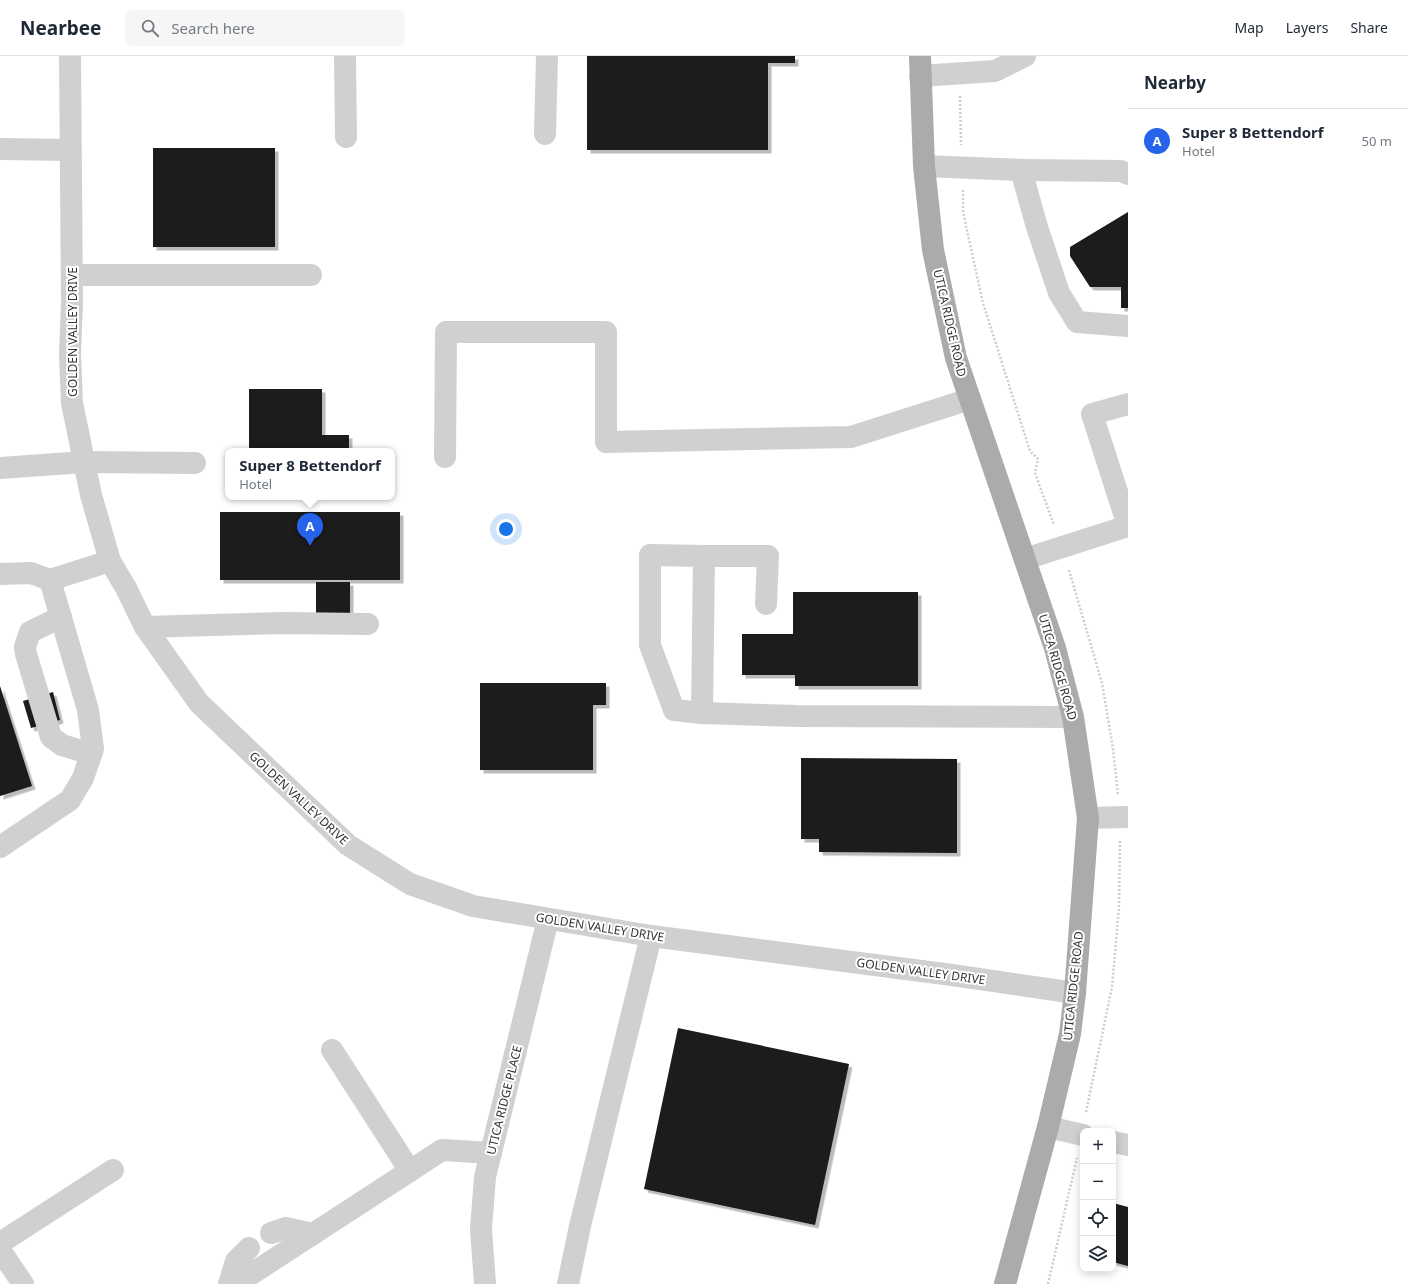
<!DOCTYPE html>
<html lang="en">
<head>
<meta charset="utf-8">
<style>
	:root { --surface:#fff; --page:#f6f6f7; --text:#1f2937; --muted:#747a83; --line:#e0e1e3; --accent:#2563eb }
	body { margin:0; font-family:"Noto Sans",sans-serif; background:var(--page); color:var(--text) }
	.controls { position:absolute; right:12px; bottom:12px; display:grid; overflow:hidden; border-radius:8px; box-shadow:0 2px 10px #0003 }
	.controls button { width:36px; height:36px; display:grid; place-items:center; padding:0; border:0; border-bottom:1px solid var(--line); background:var(--surface); color:var(--text); font:20px sans-serif }
	.you { position:absolute; left:506px; top:473px; width:14px; height:14px; margin:-10px; border:3px solid #fff; border-radius:50%; background:#1a73e8; box-shadow:0 0 0 6px #1a73e833 }
	.badge { display:grid; place-items:center; width:26px; height:26px; border-radius:50%; background:var(--accent); color:#fff; font-size:13px; font-weight:700 }
	.pin { position:absolute; translate:-50% -33px; filter:drop-shadow(0 1px 2px #0008) }
	.pin::after { content:''; position:absolute; top:21px; width:14px; height:12px; background:inherit; clip-path:polygon(0 0,100% 0,50% 100%) }
	.popup { position:absolute; left:225px; top:392px; width:170px; height:52px; box-sizing:border-box; display:grid; place-content:center; border-radius:8px; background:var(--surface); filter:drop-shadow(0 1px 3px #0005); font-size:13px; white-space:nowrap; color:var(--muted) }
	.popup b { font-size:15px; color:var(--text) }
	.popup::after { content:''; position:absolute; left:50%; top:100%; margin-left:-8px; border:8px solid transparent; border-top-color:var(--surface) }
	.list { margin:0; padding:0; list-style:none }
	h2 { display:flex; justify-content:space-between; align-items:center; height:52px; margin:0; padding:0 16px; font-size:17px }
	h2 small { font-size:13px; font-weight:400; color:var(--muted) }
	.list li { display:grid; grid-template-columns:26px 1fr auto; gap:12px; align-items:center; box-sizing:border-box; height:64px; padding:0 16px; border-top:1px solid var(--line) }
	.list b { display:block; font-size:15px; white-space:nowrap }
	.list p { margin:0; font-size:13px; white-space:nowrap; color:var(--muted) }
	.list em { font-size:13px; font-style:normal; color:var(--muted) }
	.icon { flex:none; width:22px; height:22px; fill:none; stroke:currentColor; stroke-width:2; stroke-linecap:round; stroke-linejoin:round }
	.map { position:relative; flex:none; width:1128px; height:1228px; overflow:hidden }
	header { display:flex; align-items:center; gap:24px; box-sizing:border-box; height:56px; padding:0 20px; background:var(--surface); border-bottom:1px solid var(--line) }
	header strong { font-size:19px }
	nav { display:flex; gap:22px; margin-inline-start:auto; font-size:14px }
	.search { width:280px; height:36px; background:var(--page); display:flex; align-items:center; gap:10px; box-sizing:border-box; padding:0 14px; border-radius:8px; color:var(--muted); font-size:15px }
	main { display:flex }
	aside { flex:1; background:var(--surface) }
	.map>svg:first-child { display:block }
</style>
</head>
<body>
<header>
<strong>Nearbee</strong>
<div class="search"><svg class="icon" aria-label="search" viewBox="0 0 24 24"><circle cx="10" cy="10" r="6"/><path d="M15 15l6 6"/></svg>Search here</div>
<nav><a>Map</a><a>Layers</a><a>Share</a></nav>
</header>
<main>
<div class="map">
<svg width="1128" height="1228" viewBox="0 0 1128 1228">
	<defs>
		<filter id="shadow"><feDropShadow dx="3.5" dy="3.5" stdDeviation="0" flood-color="#0004"/></filter>
	</defs>
	<rect width="100%" height="100%" fill="#fff"/>
	<g fill="#1a1a1a" filter="url(#shadow)">
		<path d="M 587,0 L 795,0 L 795,7 L 768,7 L 768,94 L 587,94 Z"/>
		<rect x="153" y="92" width="122" height="99"/>
		<path d="M 1128,156 L 1128,252 L 1121,252 L 1121,231 L 1090,231 L 1070,200 L 1070,191 Z"/>
		<path d="M 249,333 L 322,333 L 322,379 L 349,379 L 349,395 L 249,395 Z"/>
		<rect x="220" y="456" width="180" height="68"/>
		<rect x="316" y="526" width="34" height="32"/>
		<path d="M 793,536 L 918,536 L 918,630 L 795,630 L 795,619 L 742,619 L 742,578 L 793,578 Z"/>
		<path d="M 480,627 L 606,627 L 606,649 L 593,649 L 593,714 L 480,714 Z"/>
		<path d="M 0,630 L 32,730 L 0,740 Z"/>
		<path d="M 53,636 L 60,664 L 31,672 L 23,645 Z"/>
		<path d="M 801,702 L 957,703 L 957,797 L 819,796 L 819,783 L 801,783 Z"/>
		<path d="M 678,972 L 849,1008 L 815,1169 L 644,1133 Z"/>
		<path d="M 1113,1147 L 1128,1151 L 1128,1210 L 1113,1206 Z"/>
	</g>
	<g fill="none" stroke-linecap="round" stroke-linejoin="round">
		<g stroke="#cdcdcd" stroke-width="2.5" stroke-dasharray="2 2" stroke-linecap="butt">
			<path d="M 960,40 L 961,89"/>
			<path d="M 963,134 L 963,156 L 983,247 L 1030,395 L 1038,403 L 1035,417 L 1054,469"/>
			<path d="M 1069,514 L 1102,627 L 1113,693 L 1118,739"/>
			<path d="M 1086,1056 L 1112,931 L 1119,851 L 1120,784"/>
			<path d="M 1048,1228 L 1077,1102"/>
		</g>
		<g stroke="#d0d0d0" stroke-width="22">
			<path d="M 70,0 L 72,246 L 70,298 L 72,347 L 91,439 L 110,505 L 126,532 L 145,571 L 199,647 L 348,789 L 410,828 L 473,850 L 651,880 L 952,919 L 1075,937"/>
			<path d="M 345,0 L 346,81"/>
			<path d="M 920,20 L 995,15 L 1025,0"/>
			<path d="M 545,78 L 547,0"/>
			<path d="M 0,93 L 70,94"/>
			<path d="M 924,110 L 1021,114 L 1037,171 L 1059,237 L 1077,266 L 1128,270"/>
			<path d="M 1021,114 L 1121,115 L 1128,118"/>
			<path d="M 72,219 L 311,219"/>
			<path d="M 1128,348 L 1092,358 L 1128,470"/>
			<path d="M 445,401 L 446,276 L 606,276 L 606,386 L 851,381 L 970,343"/>
			<path d="M 0,412 L 84,406 L 195,407"/>
			<path d="M 650,499 L 704,500 L 702,657 L 674,654 L 650,589 Z"/>
			<path d="M 704,500 L 768,500 L 766,548"/>
			<path d="M 1025,503 L 1128,470"/>
			<path d="M 0,518 L 31,517 L 50,524 L 88,654 L 93,693 L 83,722 L 70,744 L 0,791"/>
			<path d="M 50,524 L 110,505"/>
			<path d="M 61,561 L 30,576 L 25,591 L 26,598 L 51,681 L 62,689 L 91,698"/>
			<path d="M 145,571 L 283,567 L 368,568"/>
			<path d="M 702,657 L 797,660 L 1073,661"/>
			<path d="M 1088,762 L 1128,761"/>
			<path d="M 332,994 L 410,1115"/>
			<path d="M 1048,1071 L 1083,1079"/>
			<path d="M 1113,1086 L 1128,1089"/>
			<path d="M 271,1177 L 286,1172 L 313,1178"/>
			<path d="M 0,1187 L 113,1114"/>
			<path d="M 0,1194 L 23,1228"/>
			<path d="M 229,1228 L 236,1205 L 249,1192"/>
			<path d="M 236,1228 L 442,1094 L 491,1097"/>
			<path d="M 485,1228 L 481,1173 L 485,1121 L 548,863"/>
			<path d="M 568,1228 L 580,1170 L 651,880"/>
		</g>
		<path stroke="#ababab" stroke-width="22" d="M 920,0 L 924,110 L 933,194 L 956,302 L 1055,592 L 1073,661 L 1088,762 L 1075,937 L 1070,978 L 1048,1071 L 1005,1228"/>
	</g>
	<g text-anchor="middle" dominant-baseline="central" stroke-width="4" stroke-linejoin="round" paint-order="stroke">
		<g font-size="12" fill="#333" stroke="#fff">
			<text transform="translate(950 267) rotate(77)">UTICA RIDGE ROAD</text>
			<text transform="translate(72 276) rotate(-90)">GOLDEN VALLEY DRIVE</text>
			<text transform="translate(1058 611) rotate(74)">UTICA RIDGE ROAD</text>
			<text transform="translate(299 742) rotate(43)">GOLDEN VALLEY DRIVE</text>
			<text transform="translate(600 871) rotate(9)">GOLDEN VALLEY DRIVE</text>
			<text transform="translate(921 915) rotate(8)">GOLDEN VALLEY DRIVE</text>
			<text transform="translate(1073 930) rotate(-84)">UTICA RIDGE ROAD</text>
			<text transform="translate(504 1044) rotate(-76)">UTICA RIDGE PLACE</text>
		</g>
	</g>
</svg>
<div class="controls">
<button>+</button>
<button>−</button>
<button><svg class="icon" aria-label="locate" viewBox="0 0 24 24"><circle cx="12" cy="12" r="6"/><path d="M12 2v4M12 18v4M2 12h4M18 12h4"/></svg></button>
<button><svg class="icon" aria-label="layers" viewBox="0 0 24 24"><path d="M12 4l9 5-9 5-9-5zM3 14l9 5 9-5"/></svg></button>
</div>
<div class="you"></div>
<div class="pin badge" style="left:310px;top:490px">A</div>
<div class="popup"><b>Super 8 Bettendorf</b>Hotel</div>
</div>
<aside>
<h2>Nearby<small></small></h2>
<ul class="list">
<li><span class="badge">A</span><div><b>Super 8 Bettendorf</b><p>Hotel</p></div><em>50 m</em></li>
</ul>
</aside>
</main>
</body>
</html>
